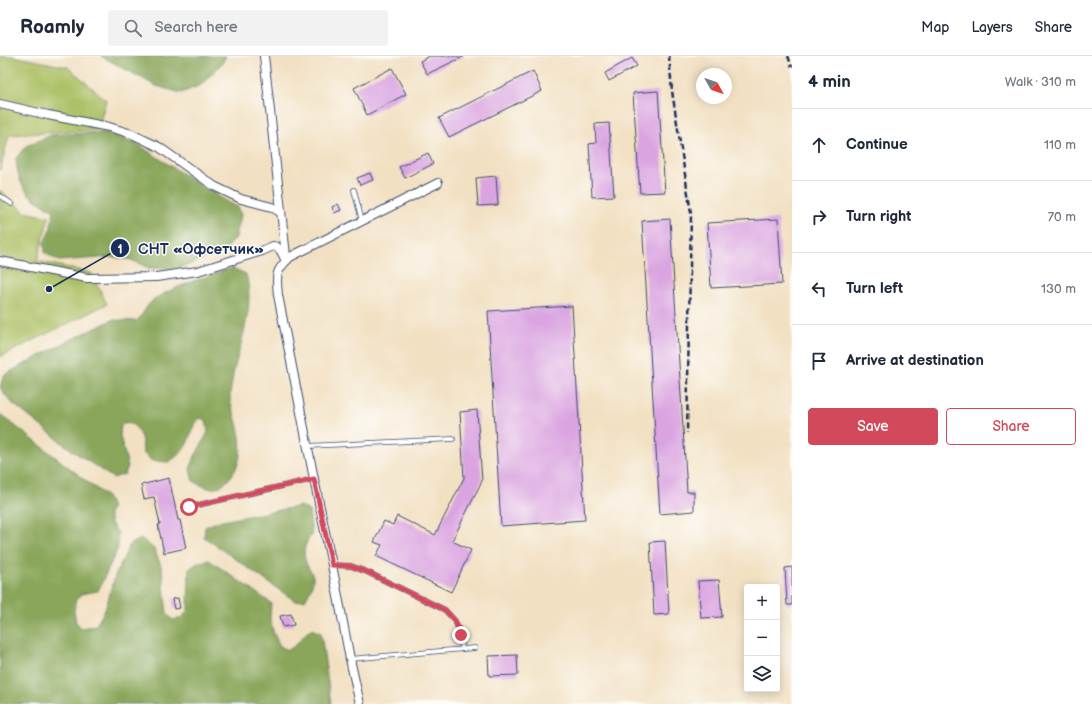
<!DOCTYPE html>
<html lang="en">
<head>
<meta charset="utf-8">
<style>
	:root { --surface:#fff; --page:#f2f2f3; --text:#1f2937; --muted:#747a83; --line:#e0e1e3; --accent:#d1495b }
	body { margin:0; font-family:"Balsamiq Sans",sans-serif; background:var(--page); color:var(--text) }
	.controls { position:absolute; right:12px; bottom:12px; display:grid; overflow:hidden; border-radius:4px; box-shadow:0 2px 10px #0003 }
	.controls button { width:36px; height:36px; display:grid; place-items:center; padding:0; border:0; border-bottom:1px solid var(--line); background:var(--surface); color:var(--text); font:20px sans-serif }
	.compass { position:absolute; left:696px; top:12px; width:36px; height:36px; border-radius:50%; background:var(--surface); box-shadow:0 2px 10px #0003; rotate:130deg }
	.stop { position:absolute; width:12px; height:12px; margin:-9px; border:3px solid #d1495b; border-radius:50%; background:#fff }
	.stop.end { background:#d1495b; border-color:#fff; box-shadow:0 1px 4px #0008 }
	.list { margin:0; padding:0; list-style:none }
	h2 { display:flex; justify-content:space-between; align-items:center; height:52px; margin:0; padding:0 16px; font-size:17px }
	h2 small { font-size:13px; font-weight:400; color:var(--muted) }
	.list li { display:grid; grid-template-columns:26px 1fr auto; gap:12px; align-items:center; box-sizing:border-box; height:72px; padding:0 16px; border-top:1px solid var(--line) }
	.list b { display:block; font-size:15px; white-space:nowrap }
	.list em { font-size:13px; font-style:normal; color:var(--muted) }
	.actions { display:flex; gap:8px; padding:12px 16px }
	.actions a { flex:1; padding:9px 0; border:1px solid var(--accent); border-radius:4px; text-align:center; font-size:14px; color:var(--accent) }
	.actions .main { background:var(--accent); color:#fff }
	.icon { flex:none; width:22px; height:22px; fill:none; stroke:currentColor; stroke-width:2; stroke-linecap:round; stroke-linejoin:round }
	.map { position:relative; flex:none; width:792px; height:648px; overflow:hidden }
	header { display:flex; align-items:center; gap:24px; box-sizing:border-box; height:56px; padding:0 20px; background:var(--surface); border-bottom:1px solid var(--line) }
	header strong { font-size:19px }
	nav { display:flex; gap:22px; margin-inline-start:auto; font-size:14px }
	.search { width:280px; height:36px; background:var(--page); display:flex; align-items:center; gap:10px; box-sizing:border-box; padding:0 14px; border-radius:4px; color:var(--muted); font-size:15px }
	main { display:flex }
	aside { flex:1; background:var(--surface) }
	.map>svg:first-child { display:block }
</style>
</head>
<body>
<header>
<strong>Roamly</strong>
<div class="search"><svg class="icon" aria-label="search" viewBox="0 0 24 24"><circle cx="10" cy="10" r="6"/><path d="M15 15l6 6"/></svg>Search here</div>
<nav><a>Map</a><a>Layers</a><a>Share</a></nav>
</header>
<main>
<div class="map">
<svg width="792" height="648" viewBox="0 0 792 648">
	<rect width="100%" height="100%" fill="#fdfcf7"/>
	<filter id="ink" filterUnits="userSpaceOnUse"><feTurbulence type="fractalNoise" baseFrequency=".025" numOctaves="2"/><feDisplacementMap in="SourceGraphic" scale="8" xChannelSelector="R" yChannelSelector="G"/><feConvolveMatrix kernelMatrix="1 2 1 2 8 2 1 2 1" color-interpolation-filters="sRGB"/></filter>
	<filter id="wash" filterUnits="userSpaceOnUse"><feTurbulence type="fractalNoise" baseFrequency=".012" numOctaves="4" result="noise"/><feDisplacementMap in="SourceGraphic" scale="16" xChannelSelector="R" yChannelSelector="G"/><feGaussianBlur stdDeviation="0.9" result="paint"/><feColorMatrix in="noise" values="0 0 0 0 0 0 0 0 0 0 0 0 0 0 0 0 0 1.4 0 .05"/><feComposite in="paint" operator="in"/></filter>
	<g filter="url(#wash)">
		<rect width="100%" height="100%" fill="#f2e0c2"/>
		<g fill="#acc065" stroke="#647862">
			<path d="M 0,0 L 12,0 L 68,11 L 106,44 L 98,74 L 9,79 L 0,114 Z"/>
			<path d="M 0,134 L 25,156 L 49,161 L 37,205 L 91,217 L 107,248 L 0,301 Z"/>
		</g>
		<g fill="#89a65a" stroke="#526a5c">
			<path d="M 101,0 L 226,0 L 223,6 L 201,29 L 181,37 L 156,30 Z"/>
			<path d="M 106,76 L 139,89 L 201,130 L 239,152 L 241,160 L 236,181 L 226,193 L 179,213 L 149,212 L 131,204 L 113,201 L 59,205 L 45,197 L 44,187 L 50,174 L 54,155 C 49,151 43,149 37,145 C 21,134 17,120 16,102 L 26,90 L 51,79 Z"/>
			<path d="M 232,212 L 246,218 C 256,254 238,290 232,325 C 231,331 230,338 230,344 C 231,350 235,358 236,364 C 243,386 244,409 226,426 C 214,437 206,432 193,425 L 190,413 L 194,402 L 208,376 L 206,364 L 200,362 L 194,369 L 187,388 L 181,397 L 169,406 L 152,405 L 143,397 C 142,383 142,372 127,366 L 121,369 L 120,380 L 128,410 L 125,418 L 113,422 L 70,393 L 12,347 L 0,332 L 3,320 L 15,313 L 66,286 L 112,264 L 137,265 C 142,259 145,253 150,247 C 162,234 214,218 232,212 Z"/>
			<path d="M 0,358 L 107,441 L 112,451 L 109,457 L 111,467 L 118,477 L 118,492 L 98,535 L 81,538 L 76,544 L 74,554 L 76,566 L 82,572 L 96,569 L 105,554 L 115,520 L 130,488 L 142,483 L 154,493 L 162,512 L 167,558 L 173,564 L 181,562 L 188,555 L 189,513 L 199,506 L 209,504 L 271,547 L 270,563 L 274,578 L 280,590 L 288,594 C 300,588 300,581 311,573 L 321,577 L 331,648 L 0,648 Z"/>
			<path d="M 301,450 L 309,455 L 312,478 C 303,489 302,499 308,511 C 310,514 312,517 313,520 C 314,528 309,537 305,544 L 295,545 L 204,481 L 205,471 L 217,466 Z"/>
		</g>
		<g id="blocks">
			<g fill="#daa4e1">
				<path d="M 430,0 L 465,0 L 427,18 L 420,5 Z"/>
				<path d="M 632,2 L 637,10 L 609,25 L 605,17 Z"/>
				<path d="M 392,12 L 406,38 L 367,59 L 354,32 Z"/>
				<path d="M 533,15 L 542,35 L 449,81 L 439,62 Z"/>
				<path d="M 658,35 L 665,136 L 640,137 L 633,37 Z"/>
				<path d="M 609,67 L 614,140 L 592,141 L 589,88 L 596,87 L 595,68 Z"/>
				<path d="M 428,97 L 433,108 L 405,122 L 399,111 Z"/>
				<path d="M 370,117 L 373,124 L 360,129 L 357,122 Z"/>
				<path d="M 496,120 L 498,149 L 478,150 L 476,122 Z"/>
				<path d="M 338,148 L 341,154 L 334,157 L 332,151 Z"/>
				<path d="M 670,163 L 687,436 L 694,436 L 694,455 L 660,458 L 642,165 Z"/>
				<path d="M 778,163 L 782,228 L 711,232 L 707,167 Z"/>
				<path d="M 572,250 L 585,464 L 501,470 L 488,255 Z"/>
				<path d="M 477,354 L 482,425 L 452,485 L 471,494 L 451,536 L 376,500 L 382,489 L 374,486 L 384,465 L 393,469 L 397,460 L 435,479 L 464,422 L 460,356 Z"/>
				<path d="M 169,422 L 178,464 L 180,464 L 186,492 L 164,497 L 158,469 L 160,468 L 154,441 L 144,443 L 141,429 Z"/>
				<path d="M 665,485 L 669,558 L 654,559 L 650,486 Z"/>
				<path d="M 792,511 L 792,549 L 787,549 L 785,512 Z"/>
				<path d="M 719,524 L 722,561 L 701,562 L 698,525 Z"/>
				<path d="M 178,542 L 180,552 L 174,553 L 172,543 Z"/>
				<path d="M 291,558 L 294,569 L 283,571 L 280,560 Z"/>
				<path d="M 517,599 L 518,619 L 489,620 L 488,600 Z"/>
			</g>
		</g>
	</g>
	<g filter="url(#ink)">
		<use href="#blocks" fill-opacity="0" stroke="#3b4a6d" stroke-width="1"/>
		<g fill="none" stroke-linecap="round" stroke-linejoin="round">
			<g stroke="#3b4a6d" stroke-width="5.5">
				<g id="service">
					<path d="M 354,134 L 362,165"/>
					<path d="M 0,140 L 12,148"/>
					<path d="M 307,390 L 453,383"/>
					<path d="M 189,451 L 314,423"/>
					<path d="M 332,509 L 351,510 L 367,516 L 445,554 L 455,565 L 461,579 L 462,593"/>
					<path d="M 350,603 L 475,592"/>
				</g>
			</g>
			<g stroke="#3b4a6d" stroke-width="10">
				<g id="minor">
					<path d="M 264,0 L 286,200"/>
					<path d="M 0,48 L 48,59 L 109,71 L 132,78 L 159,91 L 214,130 L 241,143 L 272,151 L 280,156"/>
					<path d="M 0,205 L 87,222 L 156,221 L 198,215 L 262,195 L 273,190 L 277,191 L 281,195 L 286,205"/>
					<path d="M 360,648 L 350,603 L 332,509 L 314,423 L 278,239 C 276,220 275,215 290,201 L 438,127"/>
				</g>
			</g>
			<use href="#service" stroke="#fff" stroke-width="4"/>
			<use href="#minor" stroke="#fff" stroke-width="8"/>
			<g stroke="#1b2f5e" stroke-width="2.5" stroke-dasharray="6 3" stroke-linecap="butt">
				<path d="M 669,0 L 672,35 L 691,157 L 687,377"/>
				<path d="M 788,0 L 792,11"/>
			</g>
		</g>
	</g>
	<g fill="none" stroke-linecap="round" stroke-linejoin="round" filter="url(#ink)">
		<path stroke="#d1495b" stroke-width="5" d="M 189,451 L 314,423 L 332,509 L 351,510 L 367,516 L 445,554 L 455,565 L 461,579"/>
	</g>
	<path fill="none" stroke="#1b2f5e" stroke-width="1.5" d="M49 233L120 192"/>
	<g fill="#1b2f5e" stroke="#fdfcf7" stroke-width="1.5">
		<circle cx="49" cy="233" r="4"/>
		<circle cx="120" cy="192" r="10"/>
	</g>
	<g font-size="12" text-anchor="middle" font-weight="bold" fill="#fff">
		<text x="120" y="197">1</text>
	</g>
	<g font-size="15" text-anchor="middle" font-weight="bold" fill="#1b2f5e" stroke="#fdfcf7" stroke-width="3" stroke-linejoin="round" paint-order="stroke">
		<text x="201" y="198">СНТ «Офсетчик»</text>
	</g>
</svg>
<div class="controls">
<button>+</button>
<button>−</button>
<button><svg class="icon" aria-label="layers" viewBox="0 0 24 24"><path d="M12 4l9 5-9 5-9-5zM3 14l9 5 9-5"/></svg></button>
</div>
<svg class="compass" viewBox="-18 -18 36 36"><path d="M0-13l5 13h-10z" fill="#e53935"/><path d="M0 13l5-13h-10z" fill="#747a83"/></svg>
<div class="stop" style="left:189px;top:451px"></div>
<div class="stop end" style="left:461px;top:579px"></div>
</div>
<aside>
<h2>4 min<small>Walk · 310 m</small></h2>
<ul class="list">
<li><svg class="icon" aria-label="ahead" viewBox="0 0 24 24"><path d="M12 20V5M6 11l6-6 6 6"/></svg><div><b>Continue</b></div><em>110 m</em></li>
<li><svg class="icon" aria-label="right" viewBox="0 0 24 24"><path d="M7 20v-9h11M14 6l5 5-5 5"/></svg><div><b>Turn right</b></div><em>70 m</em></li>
<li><svg class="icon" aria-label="left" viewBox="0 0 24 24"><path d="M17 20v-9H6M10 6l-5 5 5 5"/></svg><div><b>Turn left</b></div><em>130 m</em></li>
<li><svg class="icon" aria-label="arrive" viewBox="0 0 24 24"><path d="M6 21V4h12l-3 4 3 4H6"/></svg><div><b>Arrive at destination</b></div></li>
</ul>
<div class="actions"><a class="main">Save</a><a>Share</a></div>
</aside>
</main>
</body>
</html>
